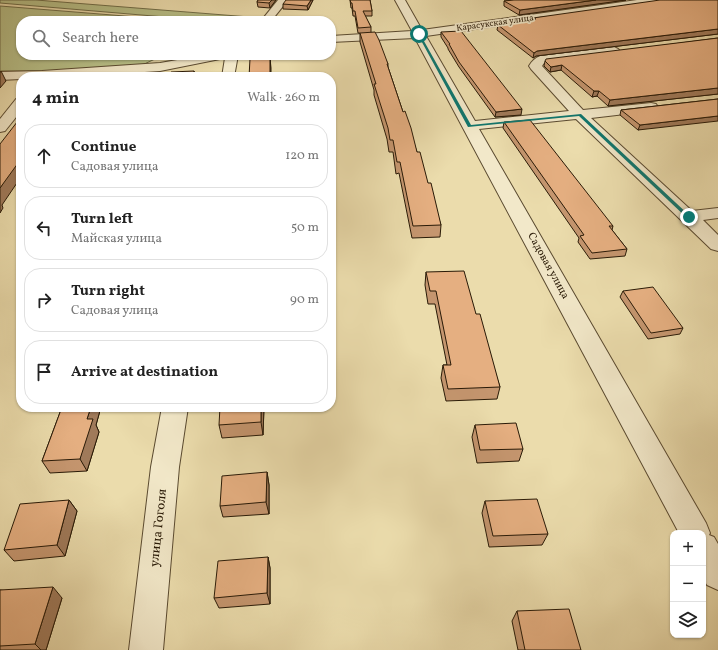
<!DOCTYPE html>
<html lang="en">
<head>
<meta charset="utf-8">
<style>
	:root { --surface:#fff; --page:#f6f6f6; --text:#222; --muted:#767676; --line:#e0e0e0 }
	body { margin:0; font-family:Vollkorn,serif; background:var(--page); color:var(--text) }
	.controls { position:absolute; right:12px; bottom:12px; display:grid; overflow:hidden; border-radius:8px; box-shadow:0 1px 3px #0004 }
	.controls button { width:36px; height:36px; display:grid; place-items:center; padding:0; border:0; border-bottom:1px solid var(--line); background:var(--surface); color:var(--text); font:20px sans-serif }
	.stop { position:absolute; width:12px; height:12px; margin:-9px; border:3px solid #0f766e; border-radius:50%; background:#fff }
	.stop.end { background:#0f766e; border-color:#fff; box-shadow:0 1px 4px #0008 }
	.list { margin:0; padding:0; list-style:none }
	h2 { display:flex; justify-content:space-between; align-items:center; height:52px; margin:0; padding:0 16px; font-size:17px }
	h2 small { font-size:13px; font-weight:400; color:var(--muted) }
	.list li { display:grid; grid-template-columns:26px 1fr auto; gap:12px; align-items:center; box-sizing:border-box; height:64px; margin:0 8px 8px; padding:0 8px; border:1px solid var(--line); border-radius:16px }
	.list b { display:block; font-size:15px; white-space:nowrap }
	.list p { margin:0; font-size:13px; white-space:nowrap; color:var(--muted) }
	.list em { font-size:13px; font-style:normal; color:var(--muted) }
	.icon { flex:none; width:22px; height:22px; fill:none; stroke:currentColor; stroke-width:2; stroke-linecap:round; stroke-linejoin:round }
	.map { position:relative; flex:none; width:718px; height:650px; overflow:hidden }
	.search { position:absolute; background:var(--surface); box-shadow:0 1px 3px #0004; left:16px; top:16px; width:320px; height:44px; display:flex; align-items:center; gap:10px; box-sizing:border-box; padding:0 14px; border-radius:16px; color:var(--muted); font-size:15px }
	.panel { position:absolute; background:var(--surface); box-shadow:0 1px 3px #0004; left:16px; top:72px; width:320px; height:340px; border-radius:16px }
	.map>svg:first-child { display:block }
</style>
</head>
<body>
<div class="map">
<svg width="718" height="650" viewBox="0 0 718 650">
	<rect width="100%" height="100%" fill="#ebdcac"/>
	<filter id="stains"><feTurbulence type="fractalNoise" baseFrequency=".005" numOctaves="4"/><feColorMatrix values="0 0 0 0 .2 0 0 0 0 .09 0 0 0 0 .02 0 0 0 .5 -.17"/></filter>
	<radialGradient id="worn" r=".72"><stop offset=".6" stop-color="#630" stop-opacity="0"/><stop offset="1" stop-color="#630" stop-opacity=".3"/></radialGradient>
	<g fill="#b8c088" stroke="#706d48">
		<path d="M 0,0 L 36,0 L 262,18 L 259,21 L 212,21 L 0,3 Z"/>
		<path d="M 0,6 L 187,21 L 21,21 L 21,55 L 192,55 L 187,61 L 155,59 L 140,66 L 44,71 L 0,71 Z"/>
	</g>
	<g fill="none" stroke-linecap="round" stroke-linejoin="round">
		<g stroke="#5a4a30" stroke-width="2">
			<g id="minor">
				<path d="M 278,0 L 288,0 L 271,21 L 261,21 Z"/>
				<path d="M 395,0 L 405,0 L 422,30 L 637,0 L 663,0 L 658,3 L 426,36 L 475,121 L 569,111 L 531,69 L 529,66 C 532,61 535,58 540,56 L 614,47 L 618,49 L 620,51 L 618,53 L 614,55 L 544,63 L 542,66 L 583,110 L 651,103 L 656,104 L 658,107 L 656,110 L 651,111 L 591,118 L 692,211 L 718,208 L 718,218 L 703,220 L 718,235 L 718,251 L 711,249 L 576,119 L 479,129 L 706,523 L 710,533 L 709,535 L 714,537 L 718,544 L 718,590 L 707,585 L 703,578 L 703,533 L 679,533 L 415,38 L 331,42 L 331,36 L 412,31 Z"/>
				<path d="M 206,55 L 238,55 L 234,77 L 222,77 L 225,58 L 160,71 L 68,77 L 21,77 L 21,79 L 0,80 L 0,72 L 42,71 L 160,63 Z"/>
				<path d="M 21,98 L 21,111 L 5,131 L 0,132 L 0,119 L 16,99 Z"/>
				<path d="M 162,407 L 188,407 L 179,467 L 163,650 L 129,650 L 151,467 Z"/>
			</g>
		</g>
		<use href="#minor" fill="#f2e8c9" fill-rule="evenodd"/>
	</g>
	<g fill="#c5966f" stroke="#291a07">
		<path d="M 258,0 L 276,0 L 270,8 L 258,7 L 257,2 Z"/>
		<path d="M 313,0 L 308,10 L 283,9 L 283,4 Z"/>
		<path d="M 350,0 L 370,0 L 372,11 L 372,16 L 365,16 L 371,27 L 371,32 L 388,64 L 388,67 L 403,112 L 417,152 L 441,225 L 440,237 L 412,238 L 399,173 L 396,174 L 393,152 L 389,152 L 387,139 L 374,95 L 374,90 L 360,42 L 360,33 L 358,33 L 355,16 L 353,16 L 352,8 L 351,8 Z"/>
		<path d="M 514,0 L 626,0 L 519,15 L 504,6 L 504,1 Z"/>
		<path d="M 718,0 L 718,34 L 536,56 L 533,58 L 497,30 L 498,25 L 533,20 L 533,18 Z"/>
		<path d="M 441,32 L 521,115 L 495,117 L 459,67 L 448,49 L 448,48 L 441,37 Z"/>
		<path d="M 718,38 L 718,94 L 608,106 L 597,96 L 592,97 L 561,70 L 550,72 L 544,66 L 545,61 Z"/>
		<path d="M 123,55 L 148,55 L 147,56 L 123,56 Z"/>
		<path d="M 718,99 L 638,130 L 620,115 L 621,110 Z"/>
		<path d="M 504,122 L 613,226 L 612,230 L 627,249 L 625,256 L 590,259 L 578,242 L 579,238 L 503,128 Z"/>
		<path d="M 426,272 L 476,314 L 500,387 L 497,399 L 446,401 L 441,378 L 443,365 L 447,365 L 435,304 L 428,304 L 425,285 Z"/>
		<path d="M 623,291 L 683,328 L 680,334 L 648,339 L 620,297 Z"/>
		<path d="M 62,407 L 101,407 L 96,425 L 99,432 L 87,471 L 50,473 L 42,461 Z"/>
		<path d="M 264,407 L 263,435 L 222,438 L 219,425 Z"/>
		<path d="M 475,425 L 523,449 L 519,461 L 477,463 L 472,437 Z"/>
		<path d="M 267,472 L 269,485 L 269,514 L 223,517 L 220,506 Z"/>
		<path d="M 69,500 L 77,511 L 65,556 L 14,561 L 4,550 Z"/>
		<path d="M 485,501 L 548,534 L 542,545 L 489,547 L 482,513 Z"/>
		<path d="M 268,557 L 270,568 L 270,604 L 219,608 L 214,598 Z"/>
		<path d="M 0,590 L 62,598 L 46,650 L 0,650 Z"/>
		<path d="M 517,611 L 581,650 L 518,650 L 512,621 Z"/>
	</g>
	<g fill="#a07a5a" stroke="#291a07">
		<path d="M 272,0 L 276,0 L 270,8 L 269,3 Z"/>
		<path d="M 311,0 L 313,0 L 308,10 L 307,6 Z"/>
		<path d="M 596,0 L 626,0 L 519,15 L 520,10 Z"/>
		<path d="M 718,29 L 718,34 L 536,56 L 533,58 L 534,53 L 537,51 Z"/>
		<path d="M 270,58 L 271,68 L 271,77 L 270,77 Z"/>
		<path d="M 562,65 L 561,70 L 550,72 L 551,67 Z"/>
		<path d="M 1,71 L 6,81 L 0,88 L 0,73 Z"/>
		<path d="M 194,71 L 196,77 L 192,77 Z"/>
		<path d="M 718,88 L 718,94 L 608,106 L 610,100 Z"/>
		<path d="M 594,91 L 599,91 L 597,96 L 592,97 Z"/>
		<path d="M 522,109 L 521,115 L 495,117 L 496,112 Z"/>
		<path d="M 718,116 L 718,121 L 638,130 L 640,125 Z"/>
		<path d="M 21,155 L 21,177 L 2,205 L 3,208 L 0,213 L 0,188 Z"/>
		<path d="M 91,407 L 101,407 L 96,425 L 99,432 L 87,471 L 80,459 L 87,419 Z"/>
		<path d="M 261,407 L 264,407 L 263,435 L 261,422 Z"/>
		<path d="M 267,472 L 269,485 L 269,514 L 266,502 Z"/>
		<path d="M 69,500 L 77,511 L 65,556 L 57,545 Z"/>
		<path d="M 268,557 L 270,568 L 270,604 L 267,593 Z"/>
		<path d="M 53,587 L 62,598 L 46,650 L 41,650 L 35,644 Z"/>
	</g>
	<g fill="#e5af81" stroke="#291a07">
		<path d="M 258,0 L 272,0 L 269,3 L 257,2 Z"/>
		<path d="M 286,0 L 311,0 L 307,6 L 283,4 Z"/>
		<path d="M 350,0 L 370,0 L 372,11 L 363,11 L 371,27 L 358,28 L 355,11 L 353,11 L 352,3 L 351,3 Z"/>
		<path d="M 514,0 L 596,0 L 520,10 L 504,1 Z"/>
		<path d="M 660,0 L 718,0 L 718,29 L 537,51 L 534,53 L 498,25 L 536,19 L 533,18 Z"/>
		<path d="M 461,31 L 522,109 L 496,112 L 459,62 L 449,44 L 450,44 L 441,32 Z"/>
		<path d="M 375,32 L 379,40 L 388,64 L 387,64 L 403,112 L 405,111 L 411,128 L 417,152 L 420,152 L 428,183 L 431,183 L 441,225 L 413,226 L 400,162 L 397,162 L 393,140 L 390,140 L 388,128 L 374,84 L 376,84 L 360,33 Z"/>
		<path d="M 718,38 L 718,88 L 610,100 L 599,91 L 594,91 L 562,65 L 551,67 L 545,61 L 546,59 Z"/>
		<path d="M 270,58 L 270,77 L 249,77 L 250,59 Z"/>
		<path d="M 194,71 L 192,77 L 168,77 L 171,72 Z"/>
		<path d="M 54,76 L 84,76 L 83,77 L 53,77 Z"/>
		<path d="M 718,99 L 718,116 L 640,125 L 621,110 Z"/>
		<path d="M 21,117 L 21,155 L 18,159 L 21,159 L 0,188 L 0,144 Z"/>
		<path d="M 530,120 L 613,226 L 609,226 L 627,249 L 592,253 L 580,236 L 584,235 L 504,122 Z"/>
		<path d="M 464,271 L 476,314 L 480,314 L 500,387 L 448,389 L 443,365 L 451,365 L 436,291 L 430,291 L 426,272 Z"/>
		<path d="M 653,287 L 683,328 L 651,333 L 623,291 Z"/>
		<path d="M 62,407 L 91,407 L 87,419 L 93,419 L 80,459 L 42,461 Z"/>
		<path d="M 220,407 L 261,407 L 261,422 L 219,425 Z"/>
		<path d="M 516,423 L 523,449 L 480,450 L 475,425 Z"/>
		<path d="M 267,472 L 266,502 L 220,506 L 222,476 Z"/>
		<path d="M 537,499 L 548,534 L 493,536 L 485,501 Z"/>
		<path d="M 69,500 L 57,545 L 4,550 L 20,504 Z"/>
		<path d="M 268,557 L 267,593 L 214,598 L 218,561 Z"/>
		<path d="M 53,587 L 35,644 L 0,646 L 0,590 Z"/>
		<path d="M 569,609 L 581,650 L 525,650 L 517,611 Z"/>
	</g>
	<path fill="#0f766e" d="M 417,33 L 420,34 L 471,125 L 581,114 L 691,217 L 687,218 L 579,116 L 468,127 Z"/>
	<g text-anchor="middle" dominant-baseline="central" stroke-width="3.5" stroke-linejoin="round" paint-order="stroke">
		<g font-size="9" fill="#291a07" stroke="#f2e8c9">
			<text transform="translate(495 23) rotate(-8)">Карасукская улица</text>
		</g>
		<g font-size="11" fill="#291a07" stroke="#f2e8c9">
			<text transform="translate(548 266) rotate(61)">Садовая улица</text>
		</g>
		<g font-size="13" fill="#291a07" stroke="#f2e8c9">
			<text transform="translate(159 528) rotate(-84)">улица Гоголя</text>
		</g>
	</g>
	<rect width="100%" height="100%" filter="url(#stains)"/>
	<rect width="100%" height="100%" fill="url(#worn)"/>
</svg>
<div class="controls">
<button>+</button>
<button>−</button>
<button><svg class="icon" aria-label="layers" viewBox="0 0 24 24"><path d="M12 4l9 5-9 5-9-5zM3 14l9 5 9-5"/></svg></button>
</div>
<div class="stop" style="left:419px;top:34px"></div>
<div class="stop end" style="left:689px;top:217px"></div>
<div class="search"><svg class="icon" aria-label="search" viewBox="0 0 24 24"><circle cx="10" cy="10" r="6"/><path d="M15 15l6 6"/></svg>Search here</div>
<section class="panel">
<h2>4 min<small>Walk · 260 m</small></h2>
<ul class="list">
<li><svg class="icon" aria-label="ahead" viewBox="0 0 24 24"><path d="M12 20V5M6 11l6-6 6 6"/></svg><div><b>Continue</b><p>Садовая улица</p></div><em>120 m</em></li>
<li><svg class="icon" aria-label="left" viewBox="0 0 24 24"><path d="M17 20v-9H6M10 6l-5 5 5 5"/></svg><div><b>Turn left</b><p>Майская улица</p></div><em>50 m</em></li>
<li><svg class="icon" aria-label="right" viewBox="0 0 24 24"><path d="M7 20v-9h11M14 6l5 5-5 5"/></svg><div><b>Turn right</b><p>Садовая улица</p></div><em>90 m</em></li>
<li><svg class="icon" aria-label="arrive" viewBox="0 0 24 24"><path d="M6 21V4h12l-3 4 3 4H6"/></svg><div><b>Arrive at destination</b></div></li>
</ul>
</section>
</div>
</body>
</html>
